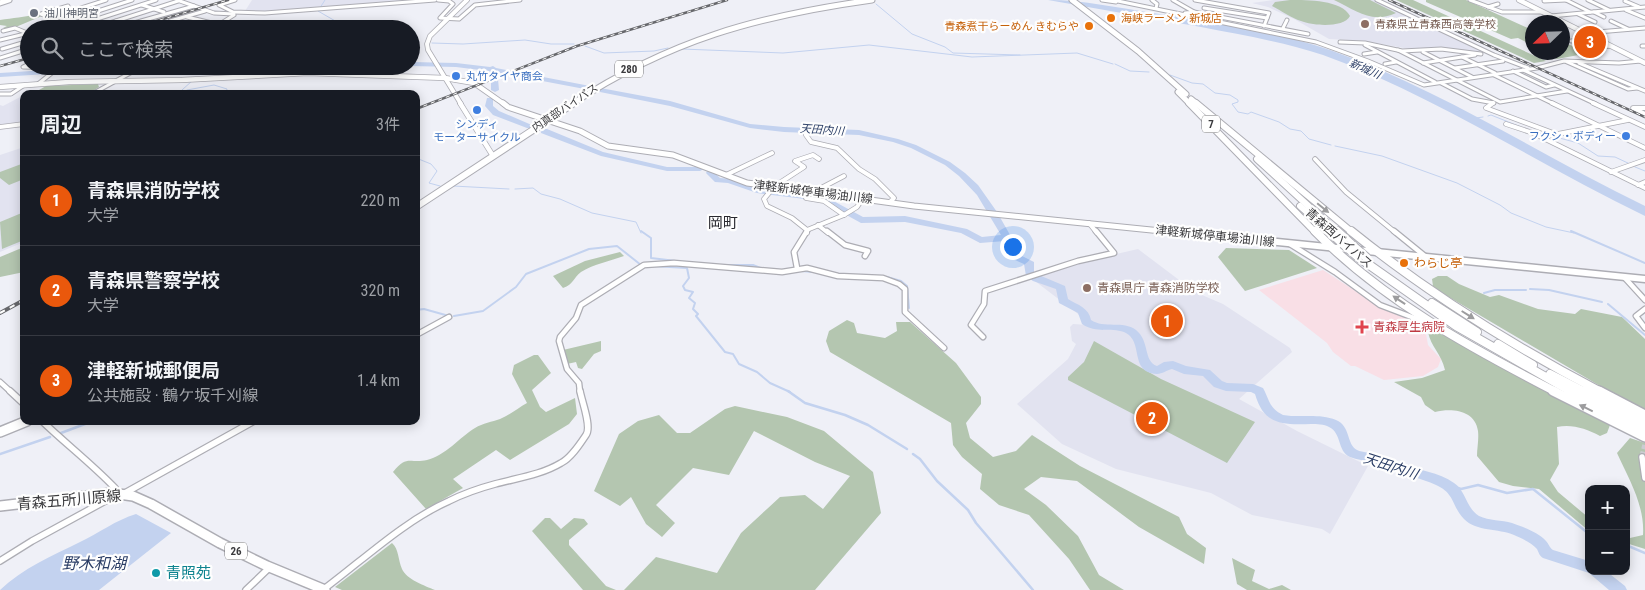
<!DOCTYPE html>
<html lang="ja">
<head>
<meta charset="utf-8">
<style>
	:root { --surface:#171b24; --page:#242831; --text:#f1f3f6; --muted:#9ea1a6; --line:#363941; --accent:#ea580c }
	body { margin:0; font-family:"Roboto Condensed","Noto Sans JP",sans-serif; background:var(--page); color:var(--text) }
	.controls { position:absolute; right:15px; bottom:15px; display:grid; overflow:hidden; border-radius:10px; box-shadow:0 2px 12px #0003 }
	.controls button { width:45px; height:45px; display:grid; place-items:center; padding:0; border:0; border-bottom:1px solid var(--line); background:var(--surface); color:var(--text); font:25px sans-serif }
	.compass { position:absolute; left:1525px; top:15px; width:45px; height:45px; border-radius:50%; background:var(--surface); box-shadow:0 2px 12px #0003; rotate:247deg }
	.you { position:absolute; left:1012px; top:246px; width:18px; height:18px; margin:-12px; border:4px solid #fff; border-radius:50%; background:#1a73e8; box-shadow:0 0 0 8px #1a73e833 }
	.badge { display:grid; place-items:center; width:32px; height:32px; border-radius:50%; background:var(--accent); color:#fff; font-size:16px; font-weight:700 }
	.pin { position:absolute; translate:-50% -50%; border:2px solid #fff; box-shadow:0 1px 5px #0006 }
	.list { margin:0; padding:0; list-style:none }
	h2 { display:flex; justify-content:space-between; align-items:center; height:65px; margin:0; padding:0 20px; font-size:21px }
	h2 small { font-size:16px; font-weight:400; color:var(--muted) }
	.list li { display:grid; grid-template-columns:32px 1fr auto; gap:15px; align-items:center; box-sizing:border-box; height:90px; padding:0 20px; border-top:1px solid var(--line) }
	.list b { display:block; font-size:19px; white-space:nowrap }
	.list p { margin:0; font-size:16px; white-space:nowrap; color:var(--muted) }
	.list em { font-size:16px; font-style:normal; color:var(--muted) }
	.icon { flex:none; width:28px; height:28px; fill:none; stroke:currentColor; stroke-width:2; stroke-linecap:round; stroke-linejoin:round }
	.map { position:relative; flex:none; width:1645px; height:590px; overflow:hidden }
	.search { position:absolute; background:var(--surface); box-shadow:0 2px 12px #0003; left:20px; top:20px; width:400px; height:55px; display:flex; align-items:center; gap:12px; box-sizing:border-box; padding:0 18px; border-radius:28px; color:var(--muted); font-size:19px }
	.panel { position:absolute; background:var(--surface); box-shadow:0 2px 12px #0003; left:20px; top:90px; width:400px; height:335px; border-radius:10px }
	.map>svg:first-child { display:block }
</style>
</head>
<body>
<div class="map">
<svg width="1645" height="590" viewBox="0 0 1645 590">
	<rect width="100%" height="100%" fill="#eff0f7"/>
	<g fill="#e2e3f0">
		<path d="M 252,0 L 410,0 L 259,12 L 245,11 Z"/>
		<path d="M 1274,0 L 1375,0 L 1485,53 L 1441,49 L 1415,50 L 1365,41 L 1329,39 L 1294,19 L 1268,7 L 1252,3 Z"/>
		<path d="M 24,95 L 24,123 L 0,127 L 0,105 L 3,106 Z"/>
		<path d="M 24,147 L 24,242 L 0,252 L 0,155 Z"/>
		<path d="M 1138,249 L 1195,292 L 1223,304 L 1290,348 L 1292,352 L 1239,399 L 1297,431 L 1368,466 L 1330,534 L 1322,529 L 1252,515 L 1211,493 L 1116,469 L 1062,444 L 1017,404 L 1068,359 L 1076,344 L 1072,341 L 1070,327 L 1073,324 L 1088,325 L 1078,314 L 1031,278 L 1077,263 Z"/>
	</g>
	<path fill="#f9dfe6" d="M 1323,270 L 1383,309 L 1410,319 L 1426,334 L 1428,345 L 1441,359 L 1438,367 L 1423,376 L 1384,380 L 1355,366 L 1351,366 L 1333,352 L 1327,343 L 1259,290 Z"/>
	<g fill="#b4c6b0">
		<path d="M 1290,0 C 1308,0 1342,0 1350,16 C 1344,28 1313,26 1301,21 C 1291,18 1282,11 1272,6 L 1275,2 Z"/>
		<path d="M 1334,0 L 1370,0 L 1396,13 C 1371,24 1357,11 1334,0 Z"/>
		<path d="M 1396,0 L 1413,0 L 1546,61 L 1534,63 Z"/>
		<path d="M 1426,0 L 1466,0 L 1532,30 L 1532,45 L 1518,38 L 1511,39 L 1426,2 Z"/>
		<path d="M 38,14 L 42,16 L 11,29 L 3,28 L 7,26 L 0,25 L 0,20 C 13,18 24,17 38,14 Z"/>
		<path d="M 1563,42 L 1589,53 L 1557,59 L 1543,53 L 1562,52 Z"/>
		<path d="M 98,84 L 99,87 L 88,94 L 32,94 L 46,86 Z"/>
		<path d="M 24,163 L 24,179 L 9,185 L 0,178 L 0,172 Z"/>
		<path d="M 24,212 L 24,240 L 2,249 L 0,222 Z"/>
		<path d="M 24,247 L 24,272 L 0,277 L 0,257 Z"/>
		<path d="M 1226,248 L 1289,250 L 1317,268 L 1245,291 L 1218,257 Z"/>
		<path d="M 620,252 L 624,256 C 610,261 594,264 581,272 C 573,278 574,284 563,288 L 553,276 L 585,261 Z"/>
		<path d="M 1438,276 L 1447,276 L 1459,284 L 1490,297 L 1499,295 L 1538,309 L 1575,314 L 1581,309 L 1622,317 L 1645,339 L 1645,410 L 1612,393 L 1442,293 L 1433,286 L 1432,279 Z"/>
		<path d="M 847,320 L 854,323 L 857,333 L 885,338 L 897,331 L 896,322 L 910,322 L 956,363 L 981,397 L 981,404 L 966,423 L 970,438 L 993,457 L 1016,451 L 1032,435 L 1080,466 L 1179,517 L 1187,534 L 1206,548 L 1204,564 L 1139,527 L 1077,481 L 1041,477 L 1024,489 L 1046,505 L 1078,536 L 1099,575 L 1124,590 L 1090,590 L 1069,559 L 1029,515 L 999,505 L 980,489 L 982,474 L 962,457 L 953,445 L 951,423 L 830,352 L 826,341 L 829,331 Z"/>
		<path d="M 1417,322 L 1443,333 L 1610,425 L 1607,433 L 1600,436 C 1586,429 1573,424 1557,427 L 1559,464 L 1550,480 L 1558,492 L 1589,518 L 1589,531 L 1539,489 L 1513,486 L 1499,482 L 1477,456 C 1477,448 1479,439 1478,431 C 1475,410 1452,408 1435,412 L 1425,405 L 1421,397 L 1394,382 L 1422,378 L 1445,370 C 1441,353 1431,347 1428,332 Z"/>
		<path d="M 601,341 L 601,351 L 594,354 L 582,369 L 578,368 L 576,362 L 567,364 L 563,350 Z"/>
		<path d="M 1094,341 L 1161,379 L 1255,422 L 1227,463 L 1068,380 L 1068,377 L 1084,362 Z"/>
		<path d="M 534,355 L 538,355 L 551,373 L 532,390 L 540,407 L 546,412 L 575,398 L 577,414 L 569,424 L 510,460 L 496,450 L 453,479 L 463,488 L 426,509 L 393,472 C 407,454 410,464 427,460 C 445,456 460,437 475,428 C 483,423 492,422 500,419 C 510,415 518,408 527,403 L 512,374 L 514,365 Z"/>
		<path d="M 735,406 L 787,417 L 824,431 L 873,472 L 881,513 L 815,590 L 624,590 L 656,557 L 717,573 L 741,533 L 780,497 L 805,495 L 823,509 L 850,476 L 815,462 L 754,431 L 729,475 L 693,468 L 656,505 L 675,523 L 662,537 L 646,524 L 631,497 L 620,506 L 594,491 L 619,434 L 638,421 L 659,415 L 677,433 L 690,433 L 725,409 Z"/>
		<path d="M 1630,438 L 1645,443 L 1645,549 L 1626,543 L 1626,536 L 1630,538 L 1643,535 C 1645,506 1629,479 1617,453 Z"/>
		<path d="M 545,518 L 550,518 L 561,529 L 574,518 L 584,519 L 588,524 L 569,540 L 569,545 L 606,586 L 616,590 L 583,590 L 532,531 Z"/>
		<path d="M 392,543 C 399,549 398,560 402,569 C 406,579 425,586 435,590 L 342,590 L 335,587 Z"/>
		<path d="M 1232,558 L 1255,570 L 1252,581 L 1269,589 L 1282,585 L 1291,590 L 1247,590 L 1237,584 Z"/>
	</g>
	<g fill="#c3d2ef">
		<path d="M 1048,0 C 1084,0 1118,8 1153,13 C 1212,22 1274,31 1330,50 C 1440,89 1540,155 1645,206 L 1645,216 C 1537,164 1436,96 1323,55 C 1284,42 1242,35 1201,27 C 1150,18 1099,9 1048,0 Z"/>
		<path d="M 136,514 L 171,533 L 99,590 L 0,590 C 23,568 52,556 80,542 C 99,533 116,520 136,514 Z"/>
	</g>
	<g fill="none" stroke-linecap="round" stroke-linejoin="round">
		<g stroke="#c3d2ef" stroke-width="1">
			<path d="M 325,0 L 318,11 L 337,22 L 359,29"/>
			<path d="M 876,4 L 912,34 L 945,47 L 953,53 L 1020,55"/>
			<path d="M 411,42 L 418,43"/>
			<path d="M 432,43 L 463,44 L 525,40 L 551,44 L 574,44"/>
			<path d="M 585,46 L 604,53 L 654,51 L 668,48"/>
			<path d="M 682,49 L 783,53 L 869,45 L 972,57 L 1077,53 L 1113,64"/>
			<path d="M 1115,64 L 1130,71 L 1149,72"/>
			<path d="M 205,71 L 208,68"/>
			<path d="M 1170,75 L 1192,83 L 1203,84 L 1215,93 L 1230,95 L 1238,100 L 1238,102 L 1232,104 L 1238,112 L 1248,114 L 1251,112 L 1279,122 L 1290,129 L 1301,131 L 1309,139 L 1331,145"/>
			<path d="M 182,90 L 192,81"/>
			<path d="M 187,90 L 214,85 L 227,89 L 226,94"/>
			<path d="M 1488,116 L 1491,115 L 1521,127"/>
			<path d="M 1476,118 L 1483,117"/>
			<path d="M 1535,132 L 1545,135"/>
			<path d="M 1552,136 L 1578,143 L 1598,156 L 1615,157 L 1630,164"/>
			<path d="M 1335,146 L 1382,156 L 1457,183 L 1500,205 L 1511,213 L 1546,227 L 1574,233"/>
			<path d="M 416,158 L 431,164 L 437,171 L 429,183 L 440,186"/>
			<path d="M 1635,167 L 1645,171"/>
			<path d="M 453,186 L 509,189"/>
			<path d="M 515,189 L 533,188 L 541,194 L 560,199 L 592,213 L 636,222 L 641,233"/>
		</g>
		<g stroke="#c3d2ef" stroke-width="2">
			<path d="M 641,231 L 651,238 L 651,258 L 676,261"/>
			<path d="M 1571,231 L 1645,263"/>
			<path d="M 716,265 L 753,265 L 763,269"/>
			<path d="M 653,266 L 687,268 L 689,278 L 683,286 L 685,290 L 693,292 L 689,298 L 695,303 L 693,309 L 698,314 L 696,316 L 725,352 L 733,354 L 739,364 L 757,372 L 770,383 L 790,392"/>
			<path d="M 801,271 L 814,272"/>
			<path d="M 887,277 L 901,281 L 907,286 L 909,308"/>
			<path d="M 1530,289 L 1549,290 L 1602,302"/>
			<path d="M 1484,293 L 1495,290 L 1526,290"/>
			<path d="M 1608,304 L 1645,335"/>
			<path d="M 416,310 L 424,309 L 449,316"/>
			<path d="M 454,316 L 483,311 L 516,287 L 526,274 L 589,249 L 617,246 L 641,265"/>
		</g>
		<g stroke="#c3d2ef" stroke-width="2.5">
			<path d="M 788,391 L 805,403 L 845,415 L 868,425 L 907,449"/>
			<path d="M 61,433 L 93,421"/>
			<path d="M 0,454 L 50,437"/>
			<path d="M 913,454 L 920,459 L 937,481 L 968,510 L 976,523 L 1033,590"/>
			<path d="M 1449,485 L 1461,489 L 1478,485 L 1507,493 L 1533,489 L 1589,534"/>
			<path d="M 1626,545 L 1645,553"/>
		</g>
		<g fill="#c3d2ef" fill-rule="evenodd">
			<path d="M 411,62 L 456,63 L 490,67 L 493,66 L 496,68 L 590,86 L 594,88 L 590,90 L 495,72 L 494,74 L 498,79 L 499,90 L 495,92 L 491,90 L 491,79 L 487,74 L 488,71 L 456,67 L 411,66 Z"/>
			<path d="M 182,66 L 287,66 L 284,68 L 63,73 L 0,77 L 0,73 L 63,69 Z"/>
			<path d="M 595,87 L 670,101 L 750,124 L 784,127 L 859,130 L 898,139 L 916,145 L 950,162 L 965,173 L 978,185 L 997,212 L 1022,256 L 1034,262 L 1034,273 L 1065,286 L 1068,299 C 1078,305 1089,308 1091,320 C 1104,329 1123,320 1136,330 C 1150,341 1143,361 1157,366 L 1164,362 L 1173,361 L 1186,366 L 1210,370 L 1222,381 L 1227,383 L 1253,384 L 1263,388 C 1270,401 1269,408 1283,415 C 1301,418 1319,413 1336,420 C 1351,426 1346,444 1357,450 C 1363,453 1370,452 1376,454 C 1384,457 1392,462 1400,464 C 1418,470 1439,472 1454,483 C 1466,491 1466,508 1479,516 C 1489,521 1502,520 1512,523 C 1523,527 1538,532 1546,541 C 1549,544 1549,547 1553,550 L 1589,561 L 1589,571 L 1606,571 L 1625,586 L 1627,590 L 1609,590 L 1589,573 L 1543,558 C 1539,555 1539,553 1537,549 C 1532,543 1521,538 1514,535 C 1498,528 1477,532 1464,519 C 1452,507 1455,493 1436,485 C 1421,478 1405,475 1389,470 C 1383,468 1378,465 1372,463 C 1365,460 1357,460 1350,457 C 1337,451 1342,433 1329,427 C 1324,424 1317,424 1311,424 C 1282,425 1264,425 1255,394 L 1251,392 L 1226,391 L 1214,387 L 1203,376 L 1184,374 L 1172,369 C 1167,370 1162,374 1157,374 C 1128,372 1145,341 1124,332 C 1110,327 1097,334 1082,324 L 1078,313 L 1059,303 L 1056,289 L 1033,281 L 1026,276 L 1024,264 L 1015,260 L 1005,241 L 980,243 L 961,233 L 905,222 L 861,223 L 821,201 L 757,193 L 728,183 L 715,182 L 706,173 L 707,171 L 713,171 L 720,178 L 732,179 L 758,188 L 826,197 L 863,217 L 905,216 L 967,229 L 982,237 L 1001,235 L 977,195 L 959,176 L 945,165 L 911,148 L 893,142 L 859,135 L 784,132 L 750,128 L 670,106 L 595,91 Z"/>
			<path d="M 487,98 L 493,98 L 493,106 L 499,111 L 534,126 L 533,128 L 527,128 L 493,115 L 485,106 Z"/>
			<path d="M 541,129 L 547,129 L 603,152 L 667,167 L 700,167 L 704,169 L 700,171 L 667,171 L 601,156 L 541,133 Z"/>
		</g>
		<path stroke="#cbccd2" stroke-width="5.5" stroke-dasharray="5.5 2.5" stroke-linecap="butt" d="M 1642,457 L 1645,445"/>
		<g stroke="#adadb4" stroke-width="5">
			<g id="minor-far3">
				<path d="M 177,0 L 214,13 L 234,14"/>
				<path d="M 235,0 L 219,5 L 233,12 L 265,13 L 435,0"/>
				<path d="M 438,0 L 449,1 L 453,4 L 440,18 L 459,19 L 475,5 L 520,0"/>
				<path d="M 1102,0 L 1116,2"/>
				<path d="M 1113,0 L 1316,42 L 1368,61 L 1424,85 L 1537,68 L 1564,61 L 1619,63 L 1641,61"/>
				<path d="M 1152,0 L 1157,4 L 1156,8"/>
				<path d="M 1173,0 L 1194,12 L 1185,13"/>
				<path d="M 1195,0 L 1269,13 L 1264,26"/>
				<path d="M 1377,0 L 1494,55 L 1528,68"/>
				<path d="M 1470,0 L 1502,12 L 1543,12"/>
				<path d="M 1566,0 L 1590,12"/>
				<path d="M 1588,0 L 1609,10"/>
				<path d="M 1544,1 L 1566,0"/>
				<path d="M 1625,1 L 1639,7"/>
				<path d="M 142,5 L 164,12"/>
				<path d="M 1488,7 L 1498,4"/>
				<path d="M 1204,8 L 1267,18"/>
				<path d="M 1626,10 L 1645,18"/>
				<path d="M 1194,12 L 1308,34"/>
				<path d="M 1594,12 L 1604,17"/>
				<path d="M 1578,14 L 1595,22"/>
				<path d="M 1551,16 L 1645,7"/>
				<path d="M 187,17 L 220,25"/>
				<path d="M 50,18 L 106,0"/>
				<path d="M 116,21 L 127,25 L 194,6"/>
				<path d="M 170,21 L 205,11"/>
				<path d="M 1611,21 L 1628,29"/>
				<path d="M 60,22 L 41,14 L 68,6"/>
				<path d="M 1546,22 L 1560,21"/>
				<path d="M 1283,28 L 1287,20"/>
				<path d="M 42,29 L 132,0"/>
				<path d="M 66,29 L 156,0"/>
				<path d="M 91,29 L 178,1"/>
				<path d="M 149,29 L 159,25 L 174,29"/>
				<path d="M 212,29 L 234,15"/>
				<path d="M 3,31 L 15,28 L 27,33"/>
				<path d="M 1586,33 L 1645,28"/>
				<path d="M 0,40 L 29,33"/>
				<path d="M 1571,41 L 1597,39"/>
				<path d="M 1340,42 L 1365,43 L 1402,51 L 1441,49 L 1481,54"/>
				<path d="M 1365,45 L 1435,82"/>
				<path d="M 1642,46 L 1645,46"/>
				<path d="M 1592,48 L 1611,46"/>
				<path d="M 2,49 L 29,41"/>
				<path d="M 1398,50 L 1500,102 L 1567,91"/>
				<path d="M 1423,52 L 1472,77"/>
				<path d="M 1364,54 L 1377,52"/>
				<path d="M 1462,57 L 1495,73"/>
				<path d="M 0,58 L 29,49"/>
				<path d="M 1567,62 L 1628,89 L 1637,88"/>
				<path d="M 1423,63 L 1475,55"/>
				<path d="M 1579,63 L 1645,91"/>
				<path d="M 29,64 L 23,67 L 58,68"/>
				<path d="M 1385,64 L 1396,62"/>
				<path d="M 1455,68 L 1503,61"/>
				<path d="M 1523,70 L 1596,104"/>
				<path d="M 1513,71 L 1546,87 L 1554,85"/>
				<path d="M 1494,75 L 1554,104"/>
				<path d="M 1441,83 L 1472,99 L 1494,103"/>
				<path d="M 38,84 L 58,68"/>
				<path d="M 0,94 L 11,94 L 23,86"/>
				<path d="M 92,94 L 143,66"/>
				<path d="M 1491,104 L 1493,103"/>
			</g>
		</g>
		<g stroke="#adadb4" stroke-width="5.5">
			<g id="minor-far2">
				<path d="M 1493,103 L 1486,108 L 1556,134"/>
				<path d="M 1552,103 L 1645,148"/>
				<path d="M 1593,103 L 1645,127"/>
				<path d="M 1645,108 L 1633,108 L 1645,114"/>
				<path d="M 1506,124 L 1533,133 L 1645,188"/>
				<path d="M 804,125 L 806,135 L 811,142 L 837,148 L 859,169 L 875,179 L 894,198 L 890,202"/>
				<path d="M 0,127 L 24,124"/>
				<path d="M 1543,137 L 1628,120"/>
				<path d="M 1315,159 L 1346,192 L 1396,233"/>
				<path d="M 1611,172 L 1645,160"/>
				<path d="M 726,175 L 772,153"/>
				<path d="M 1638,185 L 1645,182"/>
				<path d="M 773,188 L 764,199 L 767,206 L 792,218 L 807,230 L 807,233"/>
				<path d="M 777,188 L 781,182 L 804,167 L 795,161 L 813,155 L 819,159"/>
				<path d="M 819,192 L 823,187 L 844,176"/>
				<path d="M 806,198 L 824,201 L 844,215 L 807,230"/>
				<path d="M 844,215 L 857,207 L 863,198"/>
				<path d="M 1089,223 L 1097,233"/>
				<path d="M 818,225 L 828,233"/>
			</g>
		</g>
		<g stroke="#adadb4" stroke-width="7">
			<g id="minor-far1">
				<path d="M 827,231 L 845,245 L 868,251 L 865,256"/>
				<path d="M 1394,231 L 1426,257"/>
				<path d="M 1290,244 L 1335,272 L 1380,305 L 1430,324"/>
				<path d="M 797,268 L 794,252 L 807,231"/>
				<path d="M 1624,277 L 1645,300"/>
				<path d="M 1645,309 L 1636,316 L 1645,328"/>
				<path d="M 416,335 L 449,317"/>
				<path d="M 983,337 L 971,325 L 984,304 L 985,291 L 1078,261 L 1114,253 L 1096,231"/>
				<path d="M 0,382 L 11,392"/>
				<path d="M 580,392 L 579,383 L 567,369 L 559,341 L 560,337 L 576,318 L 581,305 L 644,265 L 674,263 L 782,272 L 807,268 L 838,276 L 883,278 L 899,284 L 905,289 L 905,312 L 944,348"/>
			</g>
		</g>
		<g stroke="#adadb4" stroke-width="8">
			<g id="minor">
				<path d="M 10,391 L 24,404"/>
				<path d="M 1642,457 L 1645,478"/>
				<path d="M 125,493 L 254,421"/>
				<path d="M 0,561 L 32,541 L 107,500 L 115,488 C 92,464 66,444 42,421"/>
				<path d="M 324,589 C 363,560 404,521 449,501 C 463,494 480,488 495,484 C 517,478 541,475 561,463 C 571,458 580,444 586,435 C 592,427 582,402 580,391"/>
				<path d="M 246,590 L 269,568"/>
			</g>
		</g>
		<g stroke="#adadb4" stroke-width="5.5">
			<path id="tertiary-far1" d="M 461,104 L 428,50 L 427,44 L 430,36 L 467,0"/>
		</g>
		<g stroke="#adadb4" stroke-width="6">
			<path id="tertiary" d="M 460,103 L 493,156"/>
		</g>
		<g stroke="#adadb4" stroke-width="6">
			<g id="secondary-far2">
				<path d="M 1519,0 L 1645,63"/>
				<path d="M 0,87 L 69,82 L 182,80 L 308,73 L 445,78 L 474,83 L 504,104"/>
			</g>
		</g>
		<g stroke="#adadb4" stroke-width="7">
			<path id="secondary-far1" d="M 503,103 L 508,107 L 580,131 L 608,146 L 673,155 L 747,183 L 914,206 L 1181,233"/>
		</g>
		<g stroke="#adadb4" stroke-width="9">
			<path id="secondary" d="M 1168,231 L 1645,279"/>
		</g>
		<g stroke="#adadb4" stroke-width="12">
			<path id="primary" d="M 0,506 L 112,493 L 133,496 L 151,504 L 220,543 L 267,566 L 325,590"/>
		</g>
		<g stroke="#adadb4" stroke-width="7">
			<g id="trunk-far3">
				<path d="M 1072,0 L 1138,51 L 1186,94"/>
				<path d="M 0,3 L 9,0"/>
				<path d="M 1178,92 L 1190,104"/>
				<path d="M 1191,99 L 1197,104"/>
				<path d="M 572,104 C 670,40 757,16 872,0"/>
			</g>
		</g>
		<g stroke="#adadb4" stroke-width="8">
			<g id="trunk-far2">
				<path d="M 1189,103 L 1316,233"/>
				<path d="M 1196,103 L 1353,233"/>
				<path d="M 1257,159 L 1338,233"/>
				<path d="M 1300,206 L 1330,233"/>
				<path d="M 416,207 L 574,103"/>
			</g>
		</g>
		<g stroke="#adadb4" stroke-width="10">
			<g id="trunk-far1">
				<path d="M 1315,231 C 1382,300 1471,348 1556,392"/>
				<path d="M 1329,231 L 1343,244"/>
				<path d="M 1337,231 L 1351,244"/>
				<path d="M 1351,231 C 1429,294 1513,346 1601,392"/>
				<path d="M 1358,257 L 1456,326 L 1572,392"/>
				<path d="M 1432,303 L 1477,332"/>
				<path d="M 1498,344 L 1533,365"/>
				<path d="M 1550,374 L 1585,392"/>
			</g>
		</g>
		<g stroke="#adadb4" stroke-width="12">
			<g id="trunk">
				<path d="M 1553,391 L 1645,437"/>
				<path d="M 1569,391 L 1645,429"/>
				<path d="M 1583,391 L 1645,423"/>
				<path d="M 1599,391 L 1645,415"/>
				<path d="M 0,432 L 27,421"/>
			</g>
		</g>
		<use href="#minor-far3" stroke="#fff" stroke-width="3"/>
		<use href="#minor-far2" stroke="#fff" stroke-width="4"/>
		<use href="#minor-far1" stroke="#fff" stroke-width="4.5"/>
		<use href="#minor" stroke="#fff" stroke-width="5.5"/>
		<use href="#tertiary-far1" stroke="#fff" stroke-width="4"/>
		<use href="#tertiary" stroke="#fff" stroke-width="4.5"/>
		<use href="#secondary-far2" stroke="#fff" stroke-width="4.5"/>
		<use href="#secondary-far1" stroke="#fff" stroke-width="5"/>
		<use href="#secondary" stroke="#fff" stroke-width="6"/>
		<use href="#primary" stroke="#fff" stroke-width="9"/>
		<use href="#trunk-far3" stroke="#fff" stroke-width="5"/>
		<use href="#trunk-far2" stroke="#fff" stroke-width="6"/>
		<use href="#trunk-far1" stroke="#fff" stroke-width="8"/>
		<use href="#trunk" stroke="#fff" stroke-width="9"/>
		<g stroke="#67686c" stroke-width="2.5">
			<g id="rail-far1">
				<path d="M 1389,0 L 1645,117"/>
				<path d="M 129,29 L 228,0"/>
				<path d="M 0,66 L 29,58"/>
				<path d="M 416,109 L 577,46 L 727,0"/>
			</g>
		</g>
		<g stroke="#67686c" stroke-width="4">
			<path id="rail" d="M 0,313 L 24,300"/>
		</g>
		<use href="#rail-far1" stroke="#fefefe" stroke-width="1" stroke-dasharray="4" stroke-linecap="butt"/>
		<use href="#rail" stroke="#fefefe" stroke-width="2" stroke-dasharray="5.5" stroke-linecap="butt"/>
		<g stroke="#adadb4" stroke-width="10" stroke-linecap="butt">
			<g id="trunk-bridge">
				<path d="M 1343,244 L 1358,257"/>
				<path d="M 1351,244 L 1367,258"/>
			</g>
		</g>
		<use href="#trunk-bridge" stroke="#fff" stroke-width="8"/>
	</g>
	<defs><path id="oneway-solid" d="M-6-.8H1V-3.2L6.5 0L1 3.2V.8H-6Z" transform="scale(1.25)"/></defs>
	<g fill="#9c9c9e">
		<use href="#oneway-solid" transform="translate(1323 208) rotate(39)"/>
		<use href="#oneway-solid" transform="translate(1399 300) rotate(-146)"/>
		<use href="#oneway-solid" transform="translate(1468 315) rotate(32)"/>
		<use href="#oneway-solid" transform="translate(1586 408) rotate(-154)"/>
	</g>
	<circle fill="#6b7280" stroke="#fefefe" stroke-width="2" cx="34" cy="13" r="5"/>
	<g fill="#e8710a" stroke="#fefefe" stroke-width="2">
		<circle cx="1111" cy="18" r="5"/>
		<circle cx="1089" cy="26" r="5"/>
		<circle cx="1404" cy="263" r="5"/>
	</g>
	<g fill="#8d6e63" stroke="#fefefe" stroke-width="2">
		<circle cx="1365" cy="24" r="5"/>
		<circle cx="1087" cy="288" r="5"/>
	</g>
	<g fill="#3f7fe0" stroke="#fefefe" stroke-width="2">
		<circle cx="456" cy="76" r="5"/>
		<circle cx="477" cy="110" r="5"/>
		<circle cx="1626" cy="136" r="5"/>
	</g>
	<path fill="#e0444e" stroke="#fefefe" stroke-width="2" d="M1359.5 319.5h5v5h5v5h-5v5h-5v-5h-5v-5h5z"/>
	<circle fill="#0f9aa8" stroke="#fefefe" stroke-width="2" cx="156" cy="573" r="5"/>
	<g text-anchor="middle" dominant-baseline="central" stroke-width="4.5" stroke-linejoin="round" paint-order="stroke">
		<g font-size="11" fill="#5b616d" stroke="#fefefe" text-anchor="start">
			<text x="44" y="13">油川神明宮</text>
		</g>
		<g font-size="11" fill="#c56008" stroke="#fefefe" text-anchor="start">
			<text x="1121" y="18">海峡ラーメン 新城店</text>
			<text x="1079" y="26" text-anchor="end">青森煮干らーめん きむらや</text>
		</g>
		<g font-size="11" fill="#785e54" stroke="#fefefe" text-anchor="start">
			<text x="1375" y="24">青森県立青森西高等学校</text>
		</g>
		<g fill="#fefefe" stroke="#757577" stroke-width="1">
			<rect x="615" y="60.5" width="28" height="17" rx="4"/>
			<rect x="1202" y="115.5" width="18" height="17" rx="4"/>
			<rect x="225" y="542.5" width="22" height="17" rx="4"/>
		</g>
		<g font-size="11" font-weight="bold" fill="#3a3a3d">
			<text x="629" y="69">280</text>
			<text x="1211" y="124">7</text>
			<text x="236" y="551">26</text>
		</g>
		<g font-size="11" font-style="italic" fill="#2a3d65" stroke="#fefefe">
			<text transform="translate(1365 69) rotate(24)">新城川</text>
			<text transform="translate(822 130) rotate(4)">天田内川</text>
		</g>
		<g font-size="11" fill="#366cbe" stroke="#fefefe" text-anchor="start">
			<text x="466" y="76">丸竹タイヤ商会</text>
			<text x="477" y="124" text-anchor="middle">シンディ<tspan x="477" dy="13">モーターサイクル</tspan></text>
			<text x="1616" y="136" text-anchor="end">フクシ・ボディー</text>
		</g>
		<g font-size="11" fill="#3a3a3d" stroke="#fefefe">
			<text transform="translate(565 108) rotate(-34)">内真部バイパス</text>
		</g>
		<g font-size="12" fill="#3a3a3d" stroke="#fefefe">
			<text transform="translate(813 192) rotate(7)">津軽新城停車場油川線</text>
			<text transform="translate(1215 236) rotate(6)">津軽新城停車場油川線</text>
			<text transform="translate(1339 238) rotate(41)">青森西バイパス</text>
		</g>
		<g font-size="12" fill="#c56008" stroke="#fefefe" text-anchor="start">
			<text x="1414" y="263">わらじ亭</text>
		</g>
		<g font-size="12" fill="#785e54" stroke="#fefefe" text-anchor="start">
			<text x="1097" y="288">青森県庁 青森消防学校</text>
		</g>
		<g font-size="12" fill="#be3a42" stroke="#fefefe" text-anchor="start">
			<text x="1373" y="327">青森厚生病院</text>
		</g>
		<g font-size="14" font-style="italic" fill="#2a3d65" stroke="#fefefe">
			<text transform="translate(1391 466) rotate(18)">天田内川</text>
		</g>
		<g font-size="15" fill="#29292f" stroke="#fefefe">
			<text x="723" y="223">岡町</text>
		</g>
		<g font-size="15" fill="#3a3a3d" stroke="#fefefe">
			<text transform="translate(69 500) rotate(-5)">青森五所川原線</text>
		</g>
		<g font-size="15" fill="#0d838f" stroke="#fefefe" text-anchor="start">
			<text x="166" y="573">青照苑</text>
		</g>
		<g font-size="16" font-style="italic" fill="#2a3d65" stroke="#fefefe">
			<text x="94" y="563">野木和湖</text>
		</g>
	</g>
</svg>
<div class="controls">
<button>+</button>
<button>−</button>
</div>
<svg class="compass" viewBox="-18 -18 36 36"><path d="M0-13l5 13h-10z" fill="#e53935"/><path d="M0 13l5-13h-10z" fill="#9ea1a6"/></svg>
<div class="you"></div>
<div class="pin badge" style="left:1167px;top:321px">1</div>
<div class="pin badge" style="left:1152px;top:418px">2</div>
<div class="pin badge" style="left:1590px;top:42px">3</div>
<div class="search"><svg class="icon" aria-label="search" viewBox="0 0 24 24"><circle cx="10" cy="10" r="6"/><path d="M15 15l6 6"/></svg>ここで検索</div>
<section class="panel">
<h2>周辺<small>3件</small></h2>
<ul class="list">
<li><span class="badge">1</span><div><b>青森県消防学校</b><p>大学</p></div><em>220 m</em></li>
<li><span class="badge">2</span><div><b>青森県警察学校</b><p>大学</p></div><em>320 m</em></li>
<li><span class="badge">3</span><div><b>津軽新城郵便局</b><p>公共施設 · 鶴ケ坂千刈線</p></div><em>1.4 km</em></li>
</ul>
</section>
</div>
</body>
</html>
